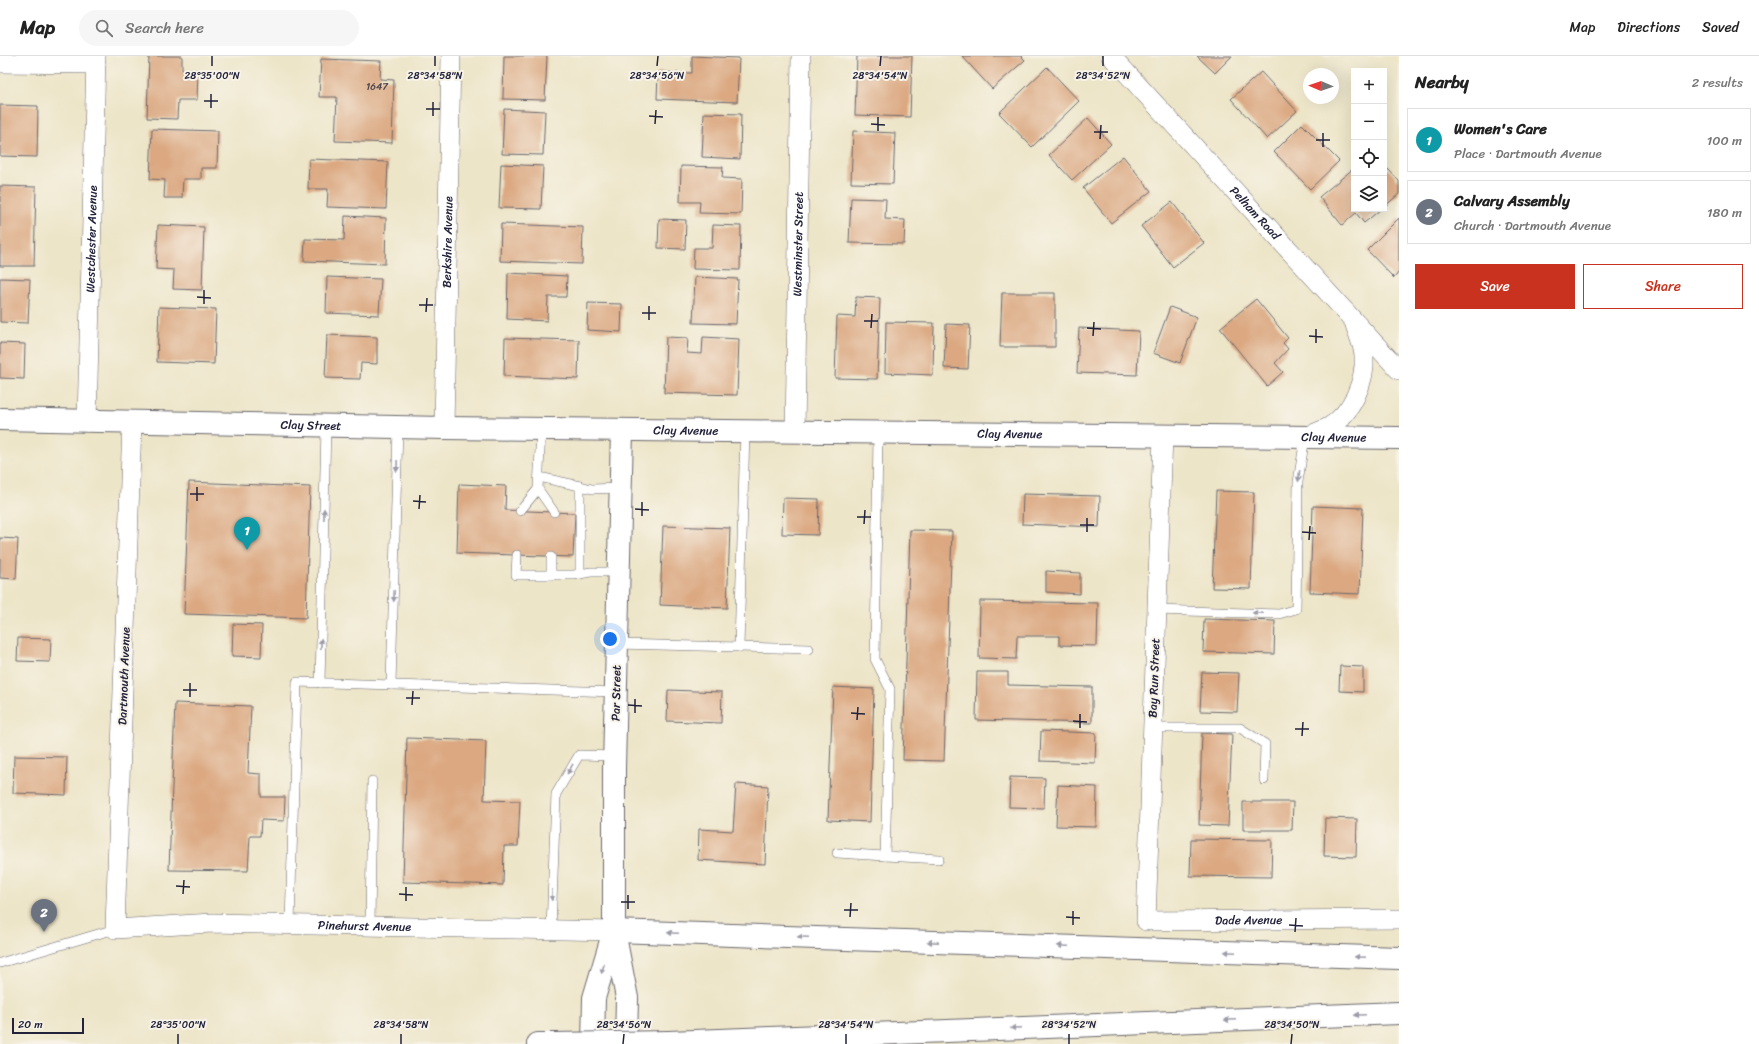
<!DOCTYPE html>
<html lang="en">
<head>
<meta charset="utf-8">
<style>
	:root { --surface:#fff; --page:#f6f6f6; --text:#222; --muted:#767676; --line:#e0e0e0; --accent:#c8321e }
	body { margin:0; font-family:Sriracha,sans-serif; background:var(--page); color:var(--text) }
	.controls { position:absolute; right:12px; top:12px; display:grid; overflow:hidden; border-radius:0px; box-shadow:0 4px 16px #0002 }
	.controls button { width:36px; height:36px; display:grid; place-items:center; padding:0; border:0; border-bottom:1px solid var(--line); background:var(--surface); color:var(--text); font:20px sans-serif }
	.compass { position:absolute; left:1303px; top:12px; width:36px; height:36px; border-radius:50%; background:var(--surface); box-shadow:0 4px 16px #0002; rotate:272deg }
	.scale { position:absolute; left:12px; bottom:10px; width:72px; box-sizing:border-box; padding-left:4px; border:2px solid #22223b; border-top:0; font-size:11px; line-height:14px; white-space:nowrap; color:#22223b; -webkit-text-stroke:3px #f7f3e8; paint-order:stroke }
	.you { position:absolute; left:610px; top:583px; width:14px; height:14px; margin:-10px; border:3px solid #fff; border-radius:50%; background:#1a73e8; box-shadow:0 0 0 6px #1a73e833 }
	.badge { display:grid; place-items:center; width:26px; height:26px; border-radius:50%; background:var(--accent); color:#fff; font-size:13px; font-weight:700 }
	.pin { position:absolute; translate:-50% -33px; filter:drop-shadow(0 1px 2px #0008) }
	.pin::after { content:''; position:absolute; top:21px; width:14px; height:12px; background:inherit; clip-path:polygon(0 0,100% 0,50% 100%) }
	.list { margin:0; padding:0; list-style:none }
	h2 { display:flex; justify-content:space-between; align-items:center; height:52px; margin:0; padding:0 16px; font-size:17px }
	h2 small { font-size:13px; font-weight:400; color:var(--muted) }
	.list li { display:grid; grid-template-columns:26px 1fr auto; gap:12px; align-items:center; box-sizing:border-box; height:64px; margin:0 8px 8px; padding:0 8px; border:1px solid var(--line); border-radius:0px }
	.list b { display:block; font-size:15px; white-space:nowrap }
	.list p { margin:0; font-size:13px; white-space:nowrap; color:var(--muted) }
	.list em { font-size:13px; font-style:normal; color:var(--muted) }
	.actions { display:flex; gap:8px; padding:12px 16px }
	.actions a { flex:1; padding:9px 0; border:1px solid var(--accent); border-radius:0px; text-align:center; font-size:14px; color:var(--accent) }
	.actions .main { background:var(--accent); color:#fff }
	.icon { flex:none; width:22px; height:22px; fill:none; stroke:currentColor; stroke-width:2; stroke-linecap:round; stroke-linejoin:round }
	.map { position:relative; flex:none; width:1399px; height:988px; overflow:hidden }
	header { display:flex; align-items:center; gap:24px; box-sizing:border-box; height:56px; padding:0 20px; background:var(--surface); border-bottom:1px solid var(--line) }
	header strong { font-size:19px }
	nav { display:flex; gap:22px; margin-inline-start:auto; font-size:14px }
	.search { width:280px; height:36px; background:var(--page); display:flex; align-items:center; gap:10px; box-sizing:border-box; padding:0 14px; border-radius:22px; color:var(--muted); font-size:15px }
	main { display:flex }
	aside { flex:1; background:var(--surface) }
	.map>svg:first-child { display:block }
</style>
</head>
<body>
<header>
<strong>Map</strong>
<div class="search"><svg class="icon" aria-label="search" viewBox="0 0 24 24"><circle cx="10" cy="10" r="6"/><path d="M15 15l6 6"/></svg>Search here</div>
<nav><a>Map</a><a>Directions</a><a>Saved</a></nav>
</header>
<main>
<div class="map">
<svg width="1399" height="988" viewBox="0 0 1399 988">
	<rect width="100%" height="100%" fill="#f7f3e8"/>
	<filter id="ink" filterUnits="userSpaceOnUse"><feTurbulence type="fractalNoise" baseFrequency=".025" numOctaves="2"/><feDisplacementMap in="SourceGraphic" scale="8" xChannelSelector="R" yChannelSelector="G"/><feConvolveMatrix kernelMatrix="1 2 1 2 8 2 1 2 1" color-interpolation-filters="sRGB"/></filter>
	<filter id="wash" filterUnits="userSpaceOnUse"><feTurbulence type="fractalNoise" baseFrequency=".012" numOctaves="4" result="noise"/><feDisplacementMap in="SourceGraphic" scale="16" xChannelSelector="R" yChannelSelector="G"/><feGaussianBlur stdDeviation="0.9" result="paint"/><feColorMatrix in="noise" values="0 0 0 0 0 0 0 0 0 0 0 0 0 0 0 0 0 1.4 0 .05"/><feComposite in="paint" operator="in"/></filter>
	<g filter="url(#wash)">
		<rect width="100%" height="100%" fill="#ede5c8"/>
		<g id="blocks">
			<g fill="#dba881">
				<path d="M 149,0 L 182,0 L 182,14 L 198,14 L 197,44 L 178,44 L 177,63 L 147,62 Z"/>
				<path d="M 504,0 L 547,0 L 545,44 L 503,43 Z"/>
				<path d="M 692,0 L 739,2 L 737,46 L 657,43 L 658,16 L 692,17 Z"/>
				<path d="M 857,0 L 912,0 L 910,61 L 855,59 Z"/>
				<path d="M 962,0 L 1021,0 L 1025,4 L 992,33 Z"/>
				<path d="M 1197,0 L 1232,0 L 1215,17 Z"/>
				<path d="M 321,3 L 381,5 L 380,23 L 394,24 L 392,87 L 335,85 L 337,41 L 319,41 Z"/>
				<path d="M 1047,11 L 1079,45 L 1032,91 L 999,57 Z"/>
				<path d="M 1261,16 L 1297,55 L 1267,83 L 1231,43 Z"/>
				<path d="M 0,49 L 38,50 L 37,101 L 0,100 Z"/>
				<path d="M 504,53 L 545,55 L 543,99 L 502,98 Z"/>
				<path d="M 704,57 L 741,58 L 740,103 L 702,101 Z"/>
				<path d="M 1088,62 L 1111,88 L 1072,124 L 1049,99 Z"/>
				<path d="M 1302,68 L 1339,105 L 1310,133 L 1274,96 Z"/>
				<path d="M 152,73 L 218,75 L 217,112 L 201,112 L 201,123 L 183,123 L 182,142 L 164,142 L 165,124 L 150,123 Z"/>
				<path d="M 853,75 L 895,77 L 893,128 L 851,127 Z"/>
				<path d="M 1123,100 L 1151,135 L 1111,167 L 1083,132 Z"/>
				<path d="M 309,103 L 388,106 L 386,153 L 327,151 L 328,133 L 308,133 Z"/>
				<path d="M 501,108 L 543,110 L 541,153 L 499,152 Z"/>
				<path d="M 681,110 L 723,111 L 722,122 L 742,123 L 741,158 L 699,157 L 700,146 L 680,146 Z"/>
				<path d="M 1354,112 L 1354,153 L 1381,153 L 1364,167 L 1356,157 L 1342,169 L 1319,141 Z"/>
				<path d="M 1388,113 L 1399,125 L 1399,138 L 1384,151 L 1384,117 Z"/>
				<path d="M 0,130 L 36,131 L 34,210 L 0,210 Z"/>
				<path d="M 851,142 L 886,143 L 885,163 L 905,164 L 904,188 L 849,187 Z"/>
				<path d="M 1172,146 L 1204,187 L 1173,211 L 1141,170 Z"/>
				<path d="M 345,160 L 386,162 L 385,208 L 304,205 L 305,183 L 344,184 Z"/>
				<path d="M 1399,162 L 1399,216 L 1394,222 L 1367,194 Z"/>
				<path d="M 659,163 L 686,164 L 685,193 L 658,192 Z"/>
				<path d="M 501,168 L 583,171 L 582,208 L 500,205 Z"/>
				<path d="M 158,169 L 204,171 L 202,234 L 173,233 L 174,214 L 156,213 Z"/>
				<path d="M 713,169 L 741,170 L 740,214 L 693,213 L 694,192 L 712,192 Z"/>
				<path d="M 508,217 L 567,220 L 566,241 L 548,241 L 547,265 L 507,263 Z"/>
				<path d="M 327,221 L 381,223 L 379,259 L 326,257 Z"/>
				<path d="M 695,221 L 738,223 L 736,268 L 693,267 Z"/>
				<path d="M 0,222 L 30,223 L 28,267 L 0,266 Z"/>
				<path d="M 1002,237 L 1055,237 L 1055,291 L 1000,291 Z"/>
				<path d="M 856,241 L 880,242 L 877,323 L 835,322 L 837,260 L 855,261 Z"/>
				<path d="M 1256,243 L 1288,282 L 1283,287 L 1288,293 L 1275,307 L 1283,316 L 1267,330 L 1220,272 Z"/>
				<path d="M 588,247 L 622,248 L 621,276 L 587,274 Z"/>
				<path d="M 159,251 L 216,253 L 214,308 L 157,306 Z"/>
				<path d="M 1170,251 L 1197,261 L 1180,307 L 1153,297 Z"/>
				<path d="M 886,266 L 934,267 L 933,319 L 885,317 Z"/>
				<path d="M 946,268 L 970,269 L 968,313 L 944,312 Z"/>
				<path d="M 1079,272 L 1139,275 L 1137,319 L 1077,317 Z"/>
				<path d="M 327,279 L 377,281 L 377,308 L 361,307 L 360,323 L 325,322 Z"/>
				<path d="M 666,281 L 688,282 L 687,297 L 702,298 L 703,281 L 739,283 L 737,339 L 664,337 Z"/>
				<path d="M 505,282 L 579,284 L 578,323 L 504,320 Z"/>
				<path d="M 0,287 L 25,288 L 24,323 L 0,322 Z"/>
				<path d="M 189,426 L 310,431 L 306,562 L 184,558 Z"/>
				<path d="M 459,428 L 506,430 L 505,454 L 575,457 L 573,501 L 457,497 Z"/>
				<path d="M 1216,435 L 1254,436 L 1251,533 L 1212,532 Z"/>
				<path d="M 1023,438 L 1100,440 L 1099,471 L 1022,468 Z"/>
				<path d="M 783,442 L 819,443 L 818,479 L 782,478 Z"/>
				<path d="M 1313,450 L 1363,452 L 1360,538 L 1310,536 Z"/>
				<path d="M 663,470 L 730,472 L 727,552 L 660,549 Z"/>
				<path d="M 910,474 L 952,475 L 944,705 L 903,704 Z"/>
				<path d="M 0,482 L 18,483 L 16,523 L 0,522 Z"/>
				<path d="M 1046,515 L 1080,517 L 1080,538 L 1046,536 Z"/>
				<path d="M 980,545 L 1098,547 L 1097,590 L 1059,589 L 1059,580 L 1017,580 L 1016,603 L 979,602 Z"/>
				<path d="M 1204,563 L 1275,565 L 1274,598 L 1203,596 Z"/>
				<path d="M 233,568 L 262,569 L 261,601 L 232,600 Z"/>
				<path d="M 18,582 L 51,583 L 50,606 L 17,605 Z"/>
				<path d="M 1340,610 L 1363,611 L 1363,636 L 1339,635 Z"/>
				<path d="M 977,616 L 1008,616 L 1008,629 L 1092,631 L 1092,667 L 976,664 Z"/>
				<path d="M 1202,616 L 1239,617 L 1237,656 L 1200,655 Z"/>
				<path d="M 833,631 L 874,633 L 870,766 L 828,764 Z"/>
				<path d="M 668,634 L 722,636 L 721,667 L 667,665 Z"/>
				<path d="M 175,647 L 251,650 L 248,717 L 261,718 L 261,741 L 285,741 L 284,765 L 261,764 L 260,780 L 250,780 L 248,815 L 169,814 Z"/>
				<path d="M 1041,675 L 1096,677 L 1095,707 L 1040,705 Z"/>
				<path d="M 1202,677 L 1232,678 L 1228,770 L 1199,769 Z"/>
				<path d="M 407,682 L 486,685 L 484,744 L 520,745 L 518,790 L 504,790 L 503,829 L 403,826 Z"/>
				<path d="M 14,700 L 67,701 L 66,739 L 13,737 Z"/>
				<path d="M 1010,721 L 1045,722 L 1044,752 L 1009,751 Z"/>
				<path d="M 736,728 L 768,730 L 765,808 L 698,804 L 699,773 L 733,775 Z"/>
				<path d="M 1058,729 L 1097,731 L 1096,771 L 1056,770 Z"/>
				<path d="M 1243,746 L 1293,746 L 1292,774 L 1243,774 Z"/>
				<path d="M 1325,762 L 1357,763 L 1356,801 L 1324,800 Z"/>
				<path d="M 1191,783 L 1272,784 L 1271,821 L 1190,820 Z"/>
			</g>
		</g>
	</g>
	<g filter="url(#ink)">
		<use href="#blocks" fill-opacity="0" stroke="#69666c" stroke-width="1"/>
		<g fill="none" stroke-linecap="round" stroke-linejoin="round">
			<g stroke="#69666c" stroke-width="10">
				<g id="lane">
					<path d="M 878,377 L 875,603 L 890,633 L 885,800 L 939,803"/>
					<path d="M 539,421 L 580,430 L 580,518"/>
					<path d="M 580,430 L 592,433 L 620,432"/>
					<path d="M 538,433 L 554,456"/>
					<path d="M 520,455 L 538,433 L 541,374"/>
					<path d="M 517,499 L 516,519 L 574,519 L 591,516 L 618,516"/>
					<path d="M 551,519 L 551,501"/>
					<path d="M 1157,554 L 1279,558 L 1296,553 L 1298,426 L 1305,381"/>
					<path d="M 617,588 L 739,591 L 745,375"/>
					<path d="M 739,591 L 809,593"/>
					<path d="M 320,627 L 326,370"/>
					<path d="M 391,629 L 398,371"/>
					<path d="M 1152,672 L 1240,672 L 1265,688 L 1264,724"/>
					<path d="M 837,797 L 885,800"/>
					<path d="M 290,868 L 297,626 L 616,636"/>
					<path d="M 370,870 L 372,725"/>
					<path d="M 551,874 L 556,738 L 579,699 L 615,700"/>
					<path d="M 0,907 L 115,873"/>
				</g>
			</g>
			<g stroke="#69666c" stroke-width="20">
				<g id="street">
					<path id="s1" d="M 1111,0 L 1399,314"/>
					<path d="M 0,7 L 96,8"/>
					<path id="s2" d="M 87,366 L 96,0"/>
					<path id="s3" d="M 132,366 L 115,873 L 212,867 L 614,875"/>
					<path id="s4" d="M 444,372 L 451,0"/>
					<path id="s5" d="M 795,376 L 801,0"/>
					<path id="s6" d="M 1163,380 L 1146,865 L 1399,863"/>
					<path d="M 1306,381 C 1314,377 1322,375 1329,371 C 1352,357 1366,325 1364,299 C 1363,289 1358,278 1355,269"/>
				</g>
			</g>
			<g stroke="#69666c" stroke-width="24">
				<g id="secondary">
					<path id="s7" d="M 0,363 L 444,372 L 1399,382"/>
					<path d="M 622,375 L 614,712 L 614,875 L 627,942 L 626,988"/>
					<path d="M 593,988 L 594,942 L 613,878"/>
				</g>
			</g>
			<g stroke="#69666c" stroke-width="24">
				<g id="highway">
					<path d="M 614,875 L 1399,902"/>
					<path d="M 669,986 L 1399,957"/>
					<path d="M 538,988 L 554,988"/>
				</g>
			</g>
			<use href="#lane" stroke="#fff" stroke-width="9"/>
			<use href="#street" stroke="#fff" stroke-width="19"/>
			<use href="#secondary" stroke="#fff" stroke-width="22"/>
			<use href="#highway" stroke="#fff" stroke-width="22"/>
			<g stroke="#69666c" stroke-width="24" stroke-linecap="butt">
				<path id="highway-bridge" d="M 554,988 L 669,986"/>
			</g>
			<use href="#highway-bridge" stroke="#fff" stroke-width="22"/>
		</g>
		<defs><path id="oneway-solid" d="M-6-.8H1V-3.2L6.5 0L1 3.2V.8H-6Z"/></defs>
		<g fill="#9c9ca7">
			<use href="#oneway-solid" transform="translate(397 410) rotate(92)"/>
			<use href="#oneway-solid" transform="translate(1299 420) rotate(97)"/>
			<use href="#oneway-solid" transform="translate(324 458) rotate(-89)"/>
			<use href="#oneway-solid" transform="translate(394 540) rotate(92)"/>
			<use href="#oneway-solid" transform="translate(1258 557) rotate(-177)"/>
			<use href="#oneway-solid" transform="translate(321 588) rotate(-89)"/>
			<use href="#oneway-solid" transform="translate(570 713) rotate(120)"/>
			<use href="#oneway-solid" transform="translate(552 839) rotate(92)"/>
			<use href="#oneway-solid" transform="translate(673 877) rotate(-178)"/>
			<use href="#oneway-solid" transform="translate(803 881) rotate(-178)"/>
			<use href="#oneway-solid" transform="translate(933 886) rotate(-178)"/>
			<use href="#oneway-solid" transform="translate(1063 890) rotate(-178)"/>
			<use href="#oneway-solid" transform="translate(1230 896) rotate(-178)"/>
			<use href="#oneway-solid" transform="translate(1360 901) rotate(-178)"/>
			<use href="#oneway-solid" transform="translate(603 912) rotate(106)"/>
			<use href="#oneway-solid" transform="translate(1360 959) rotate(178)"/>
			<use href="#oneway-solid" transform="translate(1230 964) rotate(178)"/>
			<use href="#oneway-solid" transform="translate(1016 972) rotate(178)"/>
		</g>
	</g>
	<path fill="none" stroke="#22223b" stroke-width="1.5" d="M 212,10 L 212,0M 435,10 L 435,0M 657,10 L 658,0M 880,10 L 881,0M 1103,10 L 1103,0M 204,45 L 218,45M 211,52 L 211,38M 426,53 L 440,53M 433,60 L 433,46M 649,60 L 663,61M 655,68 L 656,54M 871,68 L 885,69M 878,75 L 878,61M 1094,76 L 1108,76M 1100,83 L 1101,69M 1316,84 L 1330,84M 1323,91 L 1323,77M 197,241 L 211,242M 204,248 L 204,234M 419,249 L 433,249M 426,256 L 427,242M 642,257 L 656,257M 649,264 L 649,250M 864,265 L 878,265M 871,272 L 872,258M 1087,272 L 1101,273M 1093,280 L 1094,266M 1309,280 L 1323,281M 1316,287 L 1316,273M 190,438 L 204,438M 197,445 L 197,431M 413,445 L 426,446M 419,453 L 420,439M 635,453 L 649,454M 642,460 L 642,446M 857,461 L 871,461M 864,468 L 865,454M 1080,469 L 1094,469M 1087,476 L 1087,462M 1302,476 L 1316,477M 1309,484 L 1310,470M 183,634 L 197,634M 190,641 L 190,627M 406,642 L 420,642M 412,649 L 413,635M 628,649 L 642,650M 635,657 L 635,643M 851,657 L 865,658M 857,664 L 858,651M 1073,665 L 1087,666M 1080,672 L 1080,658M 1295,673 L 1309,673M 1302,680 L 1303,666M 176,830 L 190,831M 183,838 L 184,824M 399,838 L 413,839M 406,845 L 406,831M 621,846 L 635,846M 628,853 L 628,839M 844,854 L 858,854M 850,861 L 851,847M 1066,861 L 1080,862M 1073,869 L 1073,855M 1289,869 L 1303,870M 1295,876 L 1296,862M 178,988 L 178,978M 401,988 L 401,978M 623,988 L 624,978M 846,988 L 846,978M 1069,988 L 1069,978M 1291,988 L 1292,978"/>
	<g text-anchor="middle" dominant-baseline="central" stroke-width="4" stroke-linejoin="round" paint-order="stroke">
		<g font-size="10" fill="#50444c">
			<text x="377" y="31">1647</text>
		</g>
		<g font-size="12" fill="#22223b" stroke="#f7f3e8">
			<text stroke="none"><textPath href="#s1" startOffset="213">Pelham Road</textPath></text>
			<text stroke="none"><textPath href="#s2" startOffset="183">Westchester Avenue</textPath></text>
			<text stroke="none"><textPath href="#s4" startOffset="186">Berkshire Avenue</textPath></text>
			<text stroke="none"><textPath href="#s5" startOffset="188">Westminster Street</textPath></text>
			<text stroke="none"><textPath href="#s7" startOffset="311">Clay Street</textPath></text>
			<text stroke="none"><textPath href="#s7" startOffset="686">Clay Avenue</textPath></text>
			<text stroke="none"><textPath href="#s7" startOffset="1010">Clay Avenue</textPath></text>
			<text stroke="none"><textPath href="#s7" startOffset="1334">Clay Avenue</textPath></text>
			<text transform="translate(124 620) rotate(-88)">Dartmouth Avenue</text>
			<text transform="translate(1154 622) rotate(-88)">Bay Run Street</text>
			<text transform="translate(616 637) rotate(-89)">Par Street</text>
			<text stroke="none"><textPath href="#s6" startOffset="588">Dade Avenue</textPath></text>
			<text stroke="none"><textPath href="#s3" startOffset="757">Pinehurst Avenue</textPath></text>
		</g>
	</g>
	<g font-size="10" text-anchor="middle" fill="#22223b" stroke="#f7f3e8" stroke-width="4" stroke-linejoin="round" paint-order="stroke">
		<text x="212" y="23">28°35'00"N</text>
		<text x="435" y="23">28°34'58"N</text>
		<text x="657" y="23">28°34'56"N</text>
		<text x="880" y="23">28°34'54"N</text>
		<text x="1103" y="23">28°34'52"N</text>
		<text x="178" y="972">28°35'00"N</text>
		<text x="401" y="972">28°34'58"N</text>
		<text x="624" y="972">28°34'56"N</text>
		<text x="846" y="972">28°34'54"N</text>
		<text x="1069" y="972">28°34'52"N</text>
		<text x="1292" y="972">28°34'50"N</text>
	</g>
</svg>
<div class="controls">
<button>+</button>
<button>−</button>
<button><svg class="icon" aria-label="locate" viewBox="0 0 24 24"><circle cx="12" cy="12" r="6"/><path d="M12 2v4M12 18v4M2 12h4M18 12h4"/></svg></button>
<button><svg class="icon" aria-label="layers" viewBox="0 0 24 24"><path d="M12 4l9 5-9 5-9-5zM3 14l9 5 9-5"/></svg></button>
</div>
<svg class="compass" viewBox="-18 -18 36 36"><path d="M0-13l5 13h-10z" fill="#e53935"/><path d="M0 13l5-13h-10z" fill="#767676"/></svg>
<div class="scale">20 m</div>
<div class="you"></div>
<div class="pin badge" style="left:247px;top:494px;background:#0f9aa8">1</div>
<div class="pin badge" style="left:44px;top:876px;background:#6b7280">2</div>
</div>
<aside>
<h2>Nearby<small>2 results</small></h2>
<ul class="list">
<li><span class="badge" style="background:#0f9aa8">1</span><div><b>Women's Care</b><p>Place · Dartmouth Avenue</p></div><em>100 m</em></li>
<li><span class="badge" style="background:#6b7280">2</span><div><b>Calvary Assembly</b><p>Church · Dartmouth Avenue</p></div><em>180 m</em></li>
</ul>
<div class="actions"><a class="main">Save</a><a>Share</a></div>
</aside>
</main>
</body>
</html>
